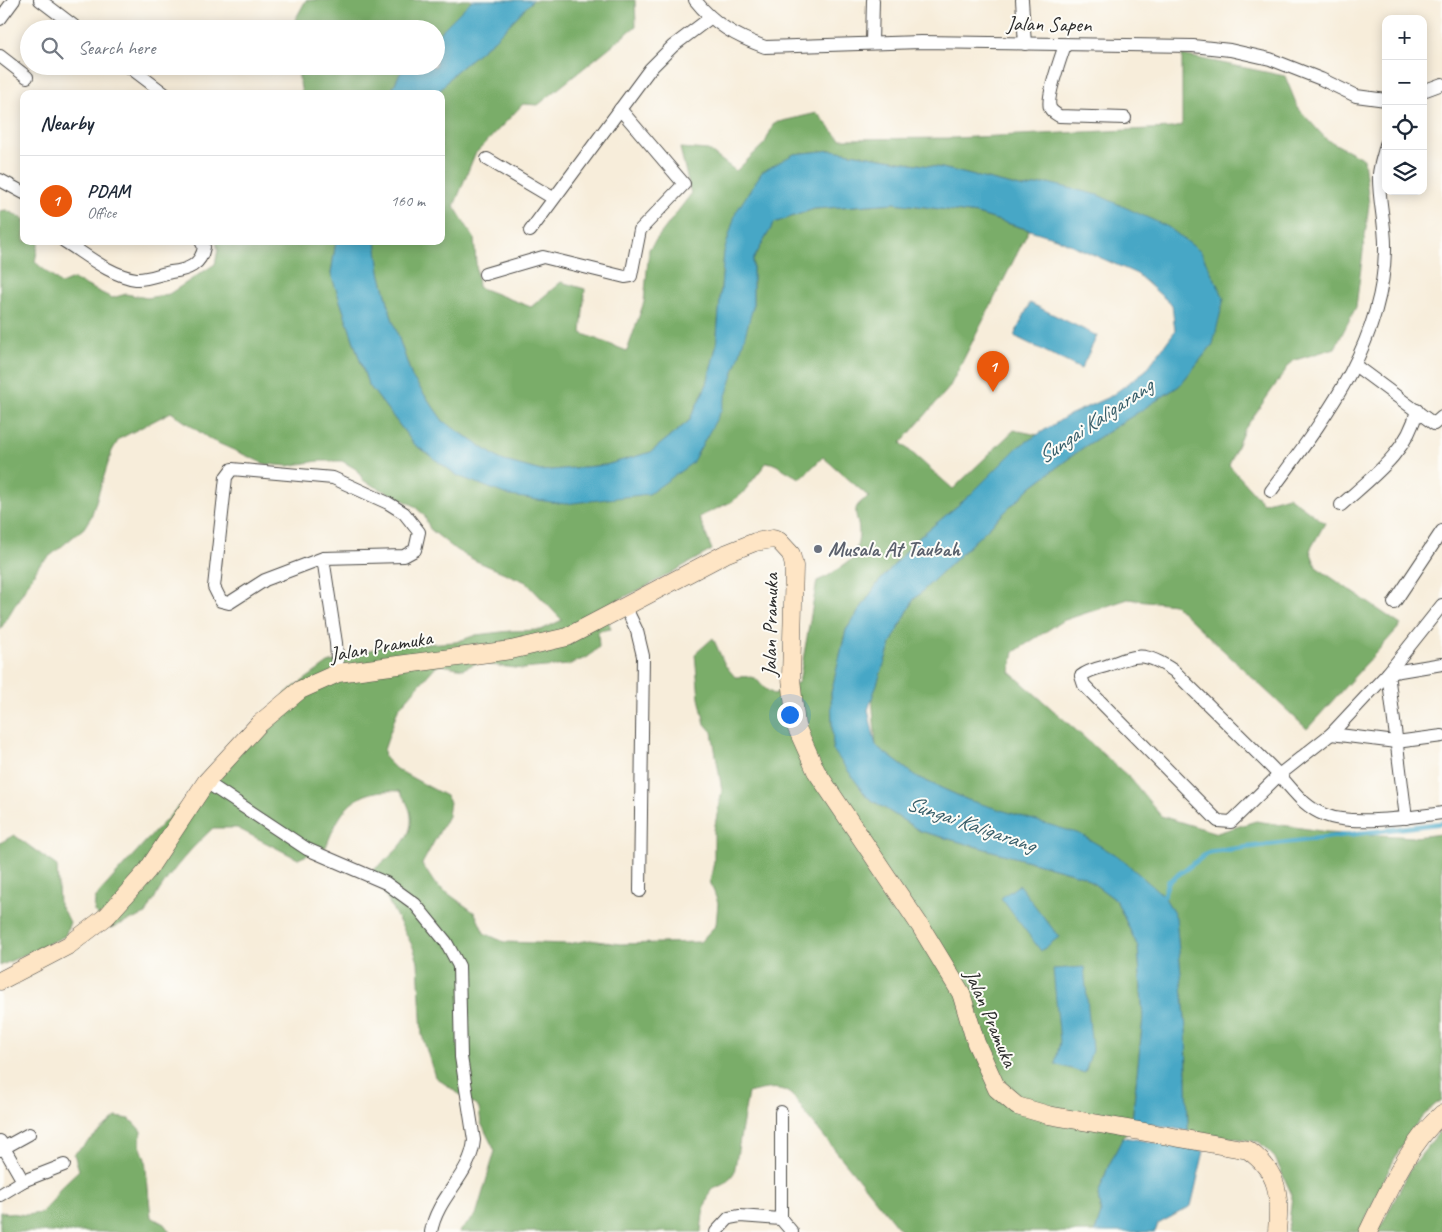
<!DOCTYPE html>
<html lang="en">
<head>
<meta charset="utf-8">
<style>
	:root { --surface:#fff; --page:#f6f6f7; --text:#1f2937; --muted:#747a83; --line:#e0e1e3; --accent:#ea580c }
	body { margin:0; font-family:Caveat,sans-serif; background:var(--page); color:var(--text) }
	.controls { position:absolute; right:15px; top:15px; display:grid; overflow:hidden; border-radius:10px; box-shadow:0 2px 12px #0003 }
	.controls button { width:45px; height:45px; display:grid; place-items:center; padding:0; border:0; border-bottom:1px solid var(--line); background:var(--surface); color:var(--text); font:25px sans-serif }
	.you { position:absolute; left:789px; top:714px; width:18px; height:18px; margin:-12px; border:4px solid #fff; border-radius:50%; background:#1a73e8; box-shadow:0 0 0 8px #1a73e833 }
	.badge { display:grid; place-items:center; width:32px; height:32px; border-radius:50%; background:var(--accent); color:#fff; font-size:16px; font-weight:700 }
	.pin { position:absolute; translate:-50% -41px; filter:drop-shadow(0 1px 2px #0008) }
	.pin::after { content:''; position:absolute; top:26px; width:18px; height:15px; background:inherit; clip-path:polygon(0 0,100% 0,50% 100%) }
	.list { margin:0; padding:0; list-style:none }
	h2 { display:flex; justify-content:space-between; align-items:center; height:65px; margin:0; padding:0 20px; font-size:21px }
	h2 small { font-size:16px; font-weight:400; color:var(--muted) }
	.list li { display:grid; grid-template-columns:32px 1fr auto; gap:15px; align-items:center; box-sizing:border-box; height:90px; padding:0 20px; border-top:1px solid var(--line) }
	.list b { display:block; font-size:19px; white-space:nowrap }
	.list p { margin:0; font-size:16px; white-space:nowrap; color:var(--muted) }
	.list em { font-size:16px; font-style:normal; color:var(--muted) }
	.icon { flex:none; width:28px; height:28px; fill:none; stroke:currentColor; stroke-width:2; stroke-linecap:round; stroke-linejoin:round }
	.map { position:relative; flex:none; width:1442px; height:1232px; overflow:hidden }
	.search { position:absolute; background:var(--surface); box-shadow:0 2px 12px #0003; left:20px; top:20px; width:425px; height:55px; display:flex; align-items:center; gap:12px; box-sizing:border-box; padding:0 18px; border-radius:28px; color:var(--muted); font-size:19px }
	.panel { position:absolute; background:var(--surface); box-shadow:0 2px 12px #0003; left:20px; top:90px; width:425px; height:155px; border-radius:10px }
	.map>svg:first-child { display:block }
</style>
</head>
<body>
<div class="map">
<svg width="1442" height="1232" viewBox="0 0 1442 1232">
	<rect width="100%" height="100%" fill="#fdfcf7"/>
	<filter id="ink" filterUnits="userSpaceOnUse"><feTurbulence type="fractalNoise" baseFrequency=".02" numOctaves="2"/><feDisplacementMap in="SourceGraphic" scale="10" xChannelSelector="R" yChannelSelector="G"/><feConvolveMatrix kernelMatrix="1 2 1 2 8 2 1 2 1" color-interpolation-filters="sRGB"/></filter>
	<filter id="wash" filterUnits="userSpaceOnUse"><feTurbulence type="fractalNoise" baseFrequency=".0096" numOctaves="4" result="noise"/><feDisplacementMap in="SourceGraphic" scale="20" xChannelSelector="R" yChannelSelector="G"/><feGaussianBlur stdDeviation="1.12" result="paint"/><feColorMatrix in="noise" values="0 0 0 0 0 0 0 0 0 0 0 0 0 0 0 0 0 1.4 0 .05"/><feComposite in="paint" operator="in"/></filter>
	<g filter="url(#wash)">
		<rect width="100%" height="100%" fill="#f7edda"/>
		<g fill="#7aad69" stroke="#526c4a" fill-rule="evenodd">
			<path d="M 306,0 L 472,0 L 436,36 L 436,29 L 290,29 Z"/>
			<path d="M 533,0 L 635,0 L 636,26 L 538,105 L 523,104 L 475,154 L 454,206 L 474,238 L 478,287 L 531,307 L 561,282 L 585,289 L 581,333 L 627,351 L 644,302 L 649,249 L 691,194 L 680,148 L 708,150 L 736,171 L 765,143 L 774,123 L 817,113 L 840,139 L 953,138 L 1172,128 L 1182,126 L 1182,55 L 1285,76 L 1298,108 L 1326,139 L 1364,159 L 1369,204 L 1356,307 L 1335,348 L 1292,361 L 1244,430 L 1229,465 L 1263,503 L 1288,496 L 1325,523 L 1310,550 L 1316,567 L 1401,625 L 1307,729 L 1174,604 L 1128,599 L 1062,621 L 1014,652 L 1010,672 L 1130,778 L 1161,816 L 1217,833 L 1256,821 L 1327,832 L 1414,837 L 1442,834 L 1442,1100 C 1404,1123 1379,1193 1360,1232 L 1288,1232 L 1292,1195 L 1275,1158 L 1259,1142 L 1188,1131 L 1186,1030 L 1176,922 L 1164,896 L 1017,817 L 968,800 L 917,777 L 876,746 L 872,697 L 892,641 L 914,599 L 1032,486 L 1084,447 L 1179,386 L 1213,344 L 1048,183 L 1024,188 L 942,168 L 832,150 L 794,154 L 724,252 L 716,347 L 707,384 L 689,421 L 651,452 L 606,465 L 541,471 L 501,460 L 443,421 L 412,377 L 392,318 L 380,272 L 376,241 L 441,241 L 441,94 L 437,94 L 454,73 L 495,39 Z"/>
			<path d="M 297,66 L 407,66 L 399,75 L 390,94 L 302,94 Z"/>
			<path d="M 895,203 L 977,214 L 1029,230 L 949,388 L 901,443 L 953,489 L 1014,430 L 1038,435 L 1018,447 L 968,497 L 916,540 L 878,583 L 846,630 L 831,693 L 833,749 L 867,797 L 920,831 L 1083,876 L 1116,900 L 1138,947 L 1143,1018 L 1132,1121 L 1108,1167 L 1098,1195 L 1101,1214 L 1095,1232 L 900,1232 L 901,1231 L 804,1112 C 789,1084 776,1086 748,1093 L 734,1173 L 725,1184 L 711,1189 L 703,1213 L 701,1232 L 459,1232 L 476,1215 L 495,1151 L 481,1123 L 479,1108 L 435,1077 L 422,1035 L 418,962 L 413,947 L 372,871 C 402,848 427,826 399,791 C 354,788 340,810 326,847 L 298,859 L 237,828 L 213,828 C 186,853 163,880 146,914 L 111,928 L 94,912 L 95,900 L 99,893 L 147,840 L 180,805 L 206,792 L 286,693 L 328,663 L 380,647 L 456,642 L 476,635 L 510,631 L 541,630 L 562,620 L 526,582 L 476,561 L 456,550 L 430,529 L 424,515 L 413,505 L 364,481 L 356,469 L 342,461 L 318,461 L 288,466 L 265,464 L 211,440 L 171,412 L 119,439 L 112,451 L 91,517 L 84,528 L 39,565 L 0,630 L 0,211 L 6,210 L 24,219 L 24,241 L 39,241 L 35,262 L 61,284 L 73,279 L 112,298 L 126,294 L 147,298 L 169,294 L 215,264 L 218,250 L 216,241 L 336,241 L 331,274 L 368,384 L 414,444 L 458,476 L 649,494 L 753,307 L 753,260 L 774,223 L 814,209 ZM 823,457 L 869,497 C 847,508 859,515 859,533 C 859,541 856,549 855,557 L 828,576 L 817,581 L 799,682 L 774,694 C 751,683 767,675 735,677 L 725,665 L 713,638 L 695,654 L 699,698 L 705,724 L 712,732 L 722,790 L 714,830 L 714,862 L 710,881 L 718,903 L 716,925 L 700,942 L 620,944 L 590,940 L 568,944 L 504,942 L 484,933 L 475,913 L 435,884 L 422,864 L 448,816 L 450,802 L 446,796 L 396,769 L 385,758 L 384,750 L 398,709 L 435,667 L 442,665 L 463,669 L 477,663 L 522,669 L 568,665 L 588,657 L 599,647 L 598,631 L 611,629 L 604,607 L 651,584 L 712,550 L 699,517 L 731,502 L 742,494 L 767,462 C 780,464 789,475 801,478 Z"/>
			<path d="M 14,835 L 57,866 L 59,904 L 70,922 L 65,936 L 0,966 L 0,843 Z"/>
			<path d="M 116,1117 L 130,1119 L 141,1131 L 140,1145 L 145,1159 L 151,1217 L 164,1224 L 170,1232 L 0,1232 L 0,1212 L 27,1215 L 41,1213 L 53,1200 L 61,1187 L 79,1170 L 74,1154 Z"/>
			<path d="M 1442,1128 L 1442,1232 L 1378,1232 L 1411,1168 Z"/>
		</g>
		<g fill="#47a7c6" stroke="#396978">
			<path d="M 472,0 L 533,0 L 495,39 L 454,73 L 437,94 L 390,94 L 399,75 L 407,66 L 436,66 L 436,36 Z"/>
			<path d="M 832,150 L 942,168 L 1024,188 L 1048,183 L 1098,195 L 1168,227 L 1201,252 L 1224,298 L 1213,344 L 1179,386 L 1084,447 L 1032,486 L 914,599 L 892,641 L 868,710 L 876,746 L 917,777 L 968,800 L 1080,834 L 1119,857 L 1164,896 L 1176,917 L 1186,1030 L 1188,1131 L 1132,1121 L 1143,1018 L 1138,947 L 1116,900 L 1083,876 L 920,831 L 867,797 L 833,750 L 831,693 L 846,630 L 878,583 L 916,540 L 968,497 L 1018,447 L 1067,416 L 1111,396 L 1146,370 L 1175,331 L 1172,305 L 1137,274 L 1056,238 L 977,214 L 895,203 L 814,209 L 774,223 L 753,260 L 753,307 L 739,357 L 721,411 L 692,463 L 649,494 L 565,504 L 510,496 L 458,476 L 414,444 L 368,384 L 331,274 L 336,241 L 376,241 L 380,272 L 392,318 L 412,377 L 443,421 L 501,460 L 541,471 L 606,465 L 651,452 L 689,421 L 707,384 L 716,347 L 724,252 L 736,212 L 762,172 L 794,154 Z"/>
			<path d="M 1030,303 L 1097,336 L 1081,369 L 1014,336 Z"/>
			<path d="M 1019,885 L 1059,937 L 1041,951 L 1001,898 Z"/>
			<path d="M 1084,967 L 1092,1050 L 1085,1073 L 1055,1064 L 1060,1042 L 1053,969 Z"/>
			<path d="M 1123,1137 L 1204,1151 L 1191,1206 L 1158,1224 L 1155,1232 L 1095,1232 L 1101,1214 L 1098,1195 L 1108,1167 Z"/>
		</g>
		<g fill="none" stroke-linecap="round" stroke-linejoin="round">
			<path stroke="#47a7c6" stroke-width="5" d="M 1162,900 L 1168,882 L 1209,852 L 1442,823"/>
		</g>
	</g>
	<g filter="url(#ink)">
		<g fill="none" stroke-linecap="round" stroke-linejoin="round">
			<g stroke="#4a4845" stroke-width="14">
				<g id="minor">
					<path d="M 40,0 L 78,29"/>
					<path d="M 695,0 C 714,24 735,36 765,47 L 921,42 L 1193,46 L 1230,50 L 1270,59 L 1321,79 L 1356,96 L 1386,100"/>
					<path d="M 1022,0 L 1025,44"/>
					<path d="M 0,19 L 14,0"/>
					<path d="M 872,43 L 873,0"/>
					<path d="M 1065,45 C 1061,57 1046,98 1050,108 C 1052,112 1055,113 1059,116 L 1125,118"/>
					<path d="M 0,56 L 27,77"/>
					<path d="M 128,66 L 165,94"/>
					<path d="M 1423,91 L 1442,84"/>
					<path d="M 487,159 L 553,198"/>
					<path d="M 0,180 L 24,193"/>
					<path d="M 530,231 L 650,69 L 673,46 L 710,18"/>
					<path d="M 64,241 C 85,254 111,276 136,279 C 147,280 160,274 171,272 C 188,270 201,265 204,247 L 201,241"/>
					<path d="M 485,274 L 543,257 L 625,277 L 631,276 L 640,230 L 684,184 L 620,109"/>
					<path d="M 1356,366 L 1434,424 L 1442,417"/>
					<path d="M 1271,491 C 1324,419 1383,344 1385,250 C 1386,225 1378,199 1379,174 C 1380,164 1384,154 1386,144"/>
					<path d="M 1341,505 C 1371,478 1408,452 1417,410"/>
					<path d="M 323,558 L 404,556 L 415,550 L 419,532 L 404,513 L 388,503 L 333,478 L 232,469 L 226,477 L 214,587 L 221,601 L 229,603 L 265,580 L 323,558 L 336,643 L 338,673"/>
					<path d="M 1394,603 L 1442,531"/>
					<path d="M 1442,605 L 1388,673 L 1331,734 L 1279,775 L 1231,822 L 1218,821 L 1084,685 L 1081,676 C 1087,671 1098,668 1106,666 C 1137,654 1145,651 1174,671 C 1208,705 1243,738 1277,773 C 1293,789 1302,806 1325,815 C 1351,826 1413,817 1442,813"/>
					<path d="M 625,606 L 637,631 L 643,656 L 640,891"/>
					<path d="M 1331,734 L 1396,742 L 1442,736"/>
					<path d="M 206,782 L 307,849 L 386,883 L 415,904 L 446,942 L 459,966 L 461,1057 L 474,1140 C 471,1176 437,1196 431,1232"/>
					<path d="M 1406,818 L 1388,673 L 1442,664"/>
					<path d="M 781,1112 L 781,1219 L 792,1232"/>
					<path d="M 0,1141 L 23,1181 L 0,1195"/>
					<path d="M 0,1150 L 29,1134"/>
					<path d="M 23,1181 L 64,1165"/>
					<path d="M 716,1232 L 729,1218 L 740,1216 L 781,1219"/>
				</g>
			</g>
			<g stroke="#4a4845" stroke-width="19">
				<g id="secondary">
					<path d="M 0,981 L 69,945 L 107,916 L 147,871 L 206,782 L 259,724 L 300,690 L 338,673 L 511,650 L 567,637 L 725,554 L 755,542 L 773,539 L 779,541 L 791,554 L 794,566 L 791,678 L 796,726 L 816,771 L 921,927 L 961,993 L 976,1043 L 997,1089 L 1017,1106 L 1048,1115 L 1248,1150 C 1280,1173 1280,1195 1277,1232"/>
					<path d="M 1368,1232 C 1388,1191 1408,1145 1442,1114"/>
				</g>
			</g>
			<use href="#minor" stroke="#fff" stroke-width="12"/>
			<use href="#secondary" stroke="#fee5c5" stroke-width="18"/>
		</g>
	</g>
	<circle fill="#6b7280" stroke="#fdfcf7" stroke-width="2" cx="818" cy="549" r="5"/>
	<g text-anchor="middle" dominant-baseline="central" stroke-width="4" stroke-linejoin="round" paint-order="stroke">
		<g font-size="21" fill="#2b2b2b" stroke="#fdfcf7">
			<text transform="translate(1049 24) rotate(1)">Jalan Sapen</text>
			<text transform="translate(770 625) rotate(-89)">Jalan Pramuka</text>
			<text transform="translate(381 646) rotate(-10)">Jalan Pramuka</text>
			<text transform="translate(991 1018) rotate(67)">Jalan Pramuka</text>
		</g>
		<g font-size="21" font-weight="bold" fill="#5b616d" stroke="#fdfcf7" text-anchor="start">
			<text x="828" y="549">Musala At Taubah</text>
		</g>
		<g font-size="22" font-style="italic" fill="#365d69" stroke="#fdfcf7">
			<text transform="translate(1095 421) rotate(-34)">Sungai Kaligarang</text>
			<text transform="translate(971 824) rotate(19)">Sungai Kaligarang</text>
		</g>
	</g>
</svg>
<div class="controls">
<button>+</button>
<button>−</button>
<button><svg class="icon" aria-label="locate" viewBox="0 0 24 24"><circle cx="12" cy="12" r="6"/><path d="M12 2v4M12 18v4M2 12h4M18 12h4"/></svg></button>
<button><svg class="icon" aria-label="layers" viewBox="0 0 24 24"><path d="M12 4l9 5-9 5-9-5zM3 14l9 5 9-5"/></svg></button>
</div>
<div class="you"></div>
<div class="pin badge" style="left:993px;top:392px">1</div>
<div class="search"><svg class="icon" aria-label="search" viewBox="0 0 24 24"><circle cx="10" cy="10" r="6"/><path d="M15 15l6 6"/></svg>Search here</div>
<section class="panel">
<h2>Nearby<small></small></h2>
<ul class="list">
<li><span class="badge">1</span><div><b>PDAM</b><p>Office</p></div><em>160 m</em></li>
</ul>
</section>
</div>
</body>
</html>
